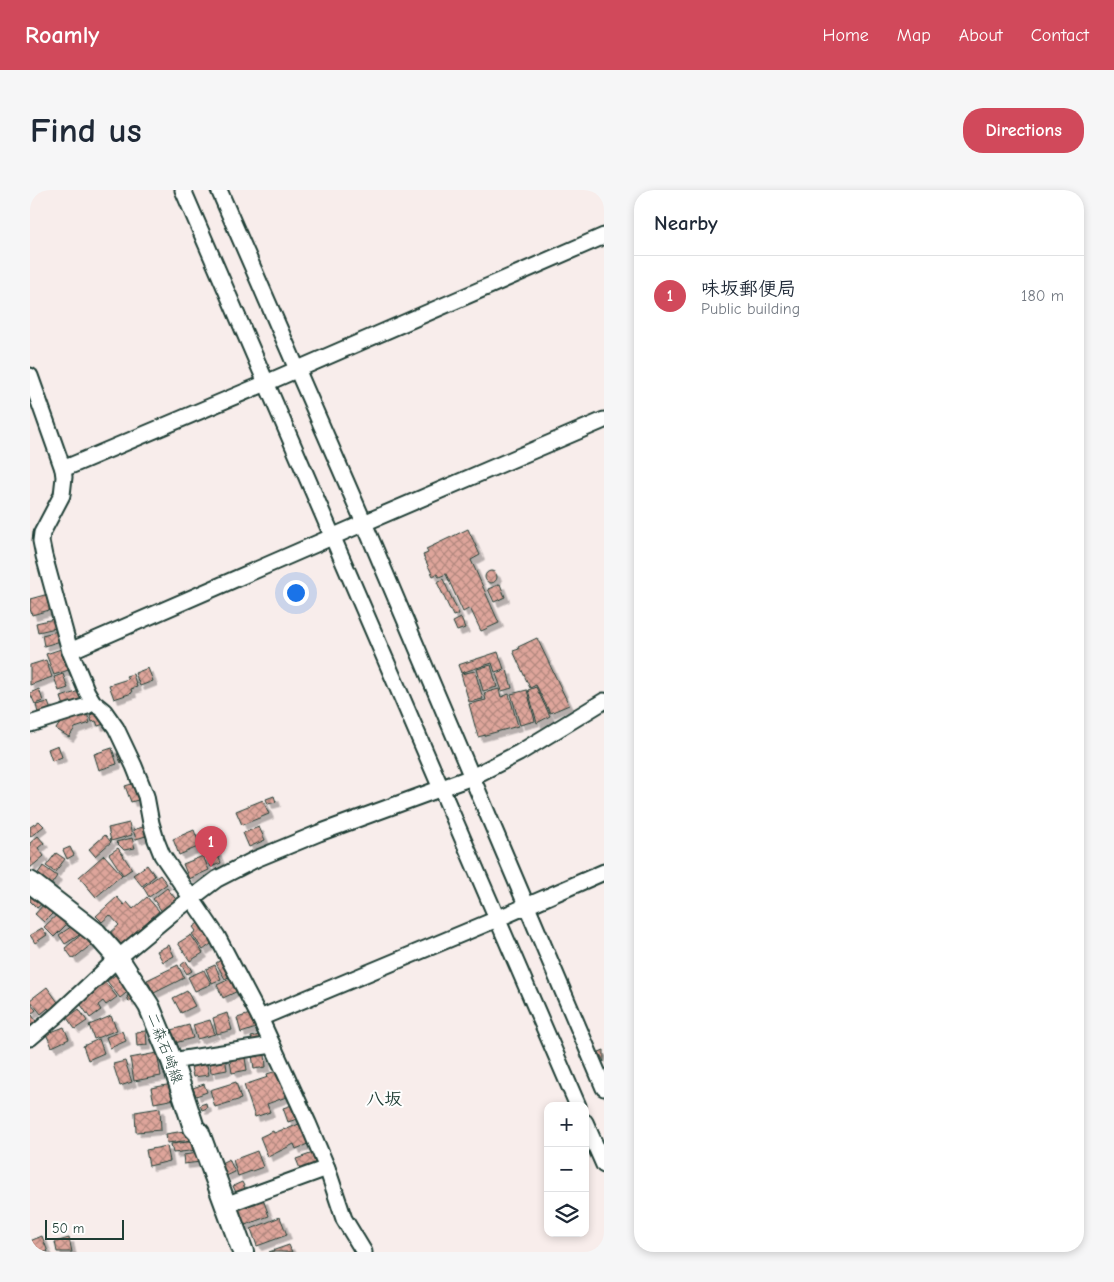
<!DOCTYPE html>
<html lang="en">
<head>
<meta charset="utf-8">
<style>
	:root { --surface:#fff; --page:#f6f6f7; --text:#1f2937; --muted:#747a83; --line:#e0e1e3; --accent:#d1495b }
	body { margin:0; font-family:"Comic Neue","Klee One",sans-serif; background:var(--page); color:var(--text) }
	.controls { position:absolute; right:15px; bottom:15px; display:grid; overflow:hidden; border-radius:10px; box-shadow:0 2px 8px #0003 }
	.controls button { width:45px; height:45px; display:grid; place-items:center; padding:0; border:0; border-bottom:1px solid var(--line); background:var(--surface); color:var(--text); font:25px sans-serif }
	.scale { position:absolute; left:15px; bottom:12px; width:79px; box-sizing:border-box; padding-left:5px; border:2px solid #1f3d34; border-top:0; font-size:14px; line-height:18px; white-space:nowrap; color:#1f3d34; -webkit-text-stroke:4px #fff; paint-order:stroke }
	.you { position:absolute; left:265px; top:402px; width:18px; height:18px; margin:-12px; border:4px solid #fff; border-radius:50%; background:#1a73e8; box-shadow:0 0 0 8px #1a73e833 }
	.badge { display:grid; place-items:center; width:32px; height:32px; border-radius:50%; background:var(--accent); color:#fff; font-size:16px; font-weight:700 }
	.pin { position:absolute; translate:-50% -41px; filter:drop-shadow(0 1px 2px #0008) }
	.pin::after { content:''; position:absolute; top:26px; width:18px; height:15px; background:inherit; clip-path:polygon(0 0,100% 0,50% 100%) }
	.list { margin:0; padding:0; list-style:none }
	h2 { display:flex; justify-content:space-between; align-items:center; height:65px; margin:0; padding:0 20px; font-size:21px }
	h2 small { font-size:16px; font-weight:400; color:var(--muted) }
	.list li { display:grid; grid-template-columns:32px 1fr auto; gap:15px; align-items:center; box-sizing:border-box; height:80px; padding:0 20px; border-top:1px solid var(--line) }
	.list b { display:block; font-size:19px; white-space:nowrap }
	.list p { margin:0; font-size:16px; white-space:nowrap; color:var(--muted) }
	.list em { font-size:16px; font-style:normal; color:var(--muted) }
	.icon { flex:none; width:28px; height:28px; fill:none; stroke:currentColor; stroke-width:2; stroke-linecap:round; stroke-linejoin:round }
	.map { position:relative; flex:none; width:574px; height:1062px; overflow:hidden; border-radius:20px }
	header { display:flex; align-items:center; gap:30px; box-sizing:border-box; height:70px; padding:0 25px; background:var(--accent); color:#fff }
	header strong { font-size:24px }
	nav { display:flex; gap:28px; margin-inline-start:auto; font-size:18px }
	.intro { display:flex; align-items:center; justify-content:space-between; box-sizing:border-box; height:120px; padding:0 30px }
	h1 { margin:0; font-size:35px }
	.button { padding:12px 22px; border-radius:20px; background:var(--accent); color:#fff; font-size:18px; font-weight:700 }
	main { display:flex; gap:30px; padding:0 30px }
	aside { flex:1; background:var(--surface); border-radius:20px; box-shadow:0 2px 8px #0003 }
	.map>svg:first-child { display:block }
</style>
</head>
<body>
<header>
<strong>Roamly</strong>
<nav><a>Home</a><a>Map</a><a>About</a><a>Contact</a></nav>
</header>
<div class="intro"><h1>Find us</h1><a class="button">Directions</a></div>
<main>
<div class="map">
<svg width="574" height="1062" viewBox="0 0 574 1062">
	<defs>
		<pattern id="building-cross-hatch" width="8" height="8" patternUnits="userSpaceOnUse" patternTransform="scale(1.25)"><rect width="8" height="8" fill="#dea59b"/><path d="M0 0l8 8M0 8l8-8" fill="none" stroke="#b3887f"/></pattern>
		<filter id="shadow"><feDropShadow dx="4.5" dy="4.5" stdDeviation="0" flood-color="#0004"/></filter>
	</defs>
	<rect width="100%" height="100%" fill="#f8edeb"/>
	<filter id="ink" filterUnits="userSpaceOnUse"><feTurbulence type="fractalNoise" baseFrequency=".02" numOctaves="2"/><feDisplacementMap in="SourceGraphic" scale="10" xChannelSelector="R" yChannelSelector="G"/><feConvolveMatrix kernelMatrix="1 2 1 2 8 2 1 2 1" color-interpolation-filters="sRGB"/></filter>
	<g filter="url(#ink)">
		<g fill="url(#building-cross-hatch)" stroke="#1f3d34" filter="url(#shadow)">
			<path d="M 438,339 L 450,365 L 441,370 L 469,433 L 451,441 L 440,418 L 433,422 L 416,384 L 409,387 L 407,384 L 403,386 L 393,365 L 398,363 L 396,359 Z"/>
			<circle cx="461" cy="387" r="6"/>
			<path d="M 413,389 L 429,424 L 423,426 L 407,392 Z"/>
			<path d="M 470,394 L 475,407 L 464,412 L 458,399 Z"/>
			<path d="M 22,403 L 26,418 L 2,425 L 0,419 L 0,409 Z"/>
			<path d="M 28,428 L 30,437 L 8,442 L 6,433 Z"/>
			<path d="M 431,428 L 435,438 L 427,441 L 423,432 Z"/>
			<path d="M 32,440 L 34,450 L 14,456 L 12,445 Z"/>
			<path d="M 507,448 L 539,515 L 520,523 L 506,495 L 500,498 L 483,461 L 489,459 L 488,457 Z"/>
			<path d="M 37,457 L 44,478 L 24,485 L 16,464 Z"/>
			<path d="M 468,462 L 474,479 L 465,482 L 462,473 L 431,483 L 428,475 Z"/>
			<path d="M 16,470 L 22,487 L 0,495 L 0,475 Z"/>
			<path d="M 461,475 L 467,497 L 453,501 L 447,479 Z"/>
			<path d="M 118,478 L 123,491 L 110,496 L 105,483 Z"/>
			<path d="M 477,480 L 482,498 L 472,501 L 466,484 Z"/>
			<path d="M 445,481 L 453,509 L 439,512 L 431,484 Z"/>
			<path d="M 33,484 L 38,498 L 29,501 L 24,487 Z"/>
			<path d="M 103,484 L 107,497 L 101,499 L 102,503 L 84,509 L 79,495 L 98,489 L 96,486 Z"/>
			<path d="M 506,497 L 520,526 L 507,533 L 498,500 Z"/>
			<path d="M 9,499 L 13,511 L 5,514 L 0,503 Z"/>
			<path d="M 469,499 L 471,507 L 479,504 L 488,536 L 448,547 L 439,514 L 456,510 L 454,503 Z"/>
			<path d="M 497,500 L 505,531 L 490,535 L 481,504 Z"/>
			<path d="M 49,501 L 53,512 L 35,519 L 31,507 Z"/>
			<path d="M 18,512 L 22,523 L 9,527 L 6,515 Z"/>
			<path d="M 56,520 L 60,533 L 45,538 L 39,547 L 26,539 L 34,527 Z"/>
			<path d="M 66,523 L 67,526 L 74,524 L 77,533 L 68,536 L 66,531 L 62,532 L 60,525 Z"/>
			<path d="M 28,555 L 32,567 L 22,571 L 18,559 Z"/>
			<path d="M 82,558 L 87,574 L 69,580 L 64,564 Z"/>
			<path d="M 93,562 L 97,570 L 91,573 L 87,564 Z"/>
			<path d="M 105,593 L 111,609 L 101,612 L 95,596 Z"/>
			<path d="M 244,606 L 246,612 L 238,614 L 236,609 Z"/>
			<path d="M 233,610 L 239,624 L 212,635 L 206,621 Z"/>
			<path d="M 9,631 L 14,636 L 0,647 L 0,637 Z"/>
			<path d="M 99,633 L 102,645 L 81,651 L 78,638 Z"/>
			<path d="M 116,636 L 119,645 L 106,649 L 103,640 Z"/>
			<path d="M 229,637 L 235,650 L 219,657 L 213,643 Z"/>
			<path d="M 164,640 L 170,656 L 149,665 L 143,649 Z"/>
			<path d="M 75,645 L 81,652 L 65,666 L 59,659 Z"/>
			<path d="M 8,646 L 14,653 L 8,658 L 14,666 L 0,678 L 0,653 Z"/>
			<path d="M 102,648 L 105,658 L 94,660 L 86,652 Z"/>
			<path d="M 184,655 L 191,673 L 181,677 L 174,659 Z"/>
			<path d="M 40,657 L 44,665 L 37,669 L 33,660 Z"/>
			<path d="M 88,658 L 102,679 L 93,685 L 79,664 Z"/>
			<path d="M 26,663 L 35,669 L 25,682 L 16,676 Z"/>
			<path d="M 74,665 L 92,685 L 66,707 L 49,687 Z"/>
			<path d="M 173,666 L 179,680 L 159,689 L 153,674 Z"/>
			<path d="M 117,675 L 125,686 L 112,696 L 103,685 Z"/>
			<path d="M 13,676 L 27,686 L 21,695 L 6,686 Z"/>
			<path d="M 130,685 L 137,694 L 119,707 L 113,697 Z"/>
			<path d="M 137,698 L 148,712 L 133,723 L 123,709 Z"/>
			<path d="M 0,704 L 15,711 L 7,718 L 0,711 Z"/>
			<path d="M 87,707 L 94,715 L 97,712 L 103,719 L 117,707 L 129,721 L 90,756 L 79,744 L 89,735 L 80,725 L 72,732 L 66,726 Z"/>
			<path d="M 15,713 L 25,721 L 14,732 L 5,724 Z"/>
			<path d="M 32,720 L 41,730 L 24,747 L 14,737 Z"/>
			<path d="M 172,730 L 185,751 L 173,760 L 162,744 L 166,741 L 163,737 Z"/>
			<path d="M 48,732 L 54,742 L 35,754 L 29,745 Z"/>
			<path d="M 12,738 L 17,745 L 5,753 L 0,745 Z"/>
			<path d="M 52,744 L 61,755 L 43,769 L 35,758 Z"/>
			<path d="M 161,745 L 173,763 L 160,771 L 148,753 Z"/>
			<path d="M 139,755 L 144,766 L 133,772 L 127,761 Z"/>
			<path d="M 195,767 L 205,783 L 195,789 L 186,773 Z"/>
			<path d="M 156,771 L 162,781 L 157,784 L 151,775 Z"/>
			<path d="M 148,775 L 154,788 L 124,803 L 117,790 Z"/>
			<path d="M 185,775 L 191,789 L 182,793 L 176,779 Z"/>
			<path d="M 174,780 L 181,794 L 165,801 L 158,787 Z"/>
			<path d="M 89,782 L 101,799 L 90,808 L 77,791 Z"/>
			<path d="M 206,786 L 212,799 L 193,808 L 187,795 Z"/>
			<path d="M 75,792 L 87,807 L 76,815 L 73,811 L 68,815 L 71,820 L 60,828 L 49,812 Z"/>
			<path d="M 17,797 L 30,815 L 21,822 L 18,818 L 11,824 L 0,810 Z"/>
			<path d="M 157,801 L 165,816 L 151,823 L 143,808 Z"/>
			<path d="M 104,803 L 107,809 L 99,812 L 97,806 Z"/>
			<path d="M 0,813 L 6,820 L 0,825 Z"/>
			<path d="M 49,819 L 57,831 L 45,839 L 37,828 Z"/>
			<path d="M 197,823 L 202,840 L 187,844 L 183,828 Z"/>
			<path d="M 220,824 L 221,828 L 225,826 L 226,838 L 211,843 L 207,828 Z"/>
			<path d="M 2,825 L 9,836 L 2,840 L 0,835 L 0,827 Z"/>
			<path d="M 81,826 L 87,840 L 64,849 L 59,835 Z"/>
			<path d="M 180,830 L 185,844 L 167,849 L 163,835 Z"/>
			<path d="M 159,835 L 163,848 L 145,853 L 141,840 Z"/>
			<path d="M 34,837 L 39,849 L 22,857 L 16,844 Z"/>
			<path d="M 92,841 L 96,851 L 80,858 L 76,847 Z"/>
			<path d="M 116,841 L 117,855 L 107,856 L 106,842 Z"/>
			<path d="M 229,845 L 231,852 L 223,854 L 221,847 Z"/>
			<path d="M 69,849 L 74,863 L 58,870 L 53,856 Z"/>
			<path d="M 574,860 L 574,872 L 569,862 Z"/>
			<path d="M 214,862 L 217,880 L 202,883 L 199,865 Z"/>
			<path d="M 127,863 L 131,886 L 104,891 L 100,868 Z"/>
			<path d="M 235,864 L 236,877 L 224,879 L 222,865 Z"/>
			<path d="M 195,866 L 197,880 L 181,883 L 179,868 Z"/>
			<path d="M 176,870 L 179,885 L 163,887 L 160,872 Z"/>
			<path d="M 95,871 L 102,892 L 90,896 L 83,874 Z"/>
			<path d="M 250,880 L 259,906 L 237,914 L 240,922 L 225,927 L 214,895 L 238,887 L 237,884 Z"/>
			<path d="M 206,892 L 211,909 L 185,917 L 180,900 Z"/>
			<path d="M 142,894 L 145,909 L 124,913 L 121,898 Z"/>
			<path d="M 174,894 L 177,902 L 166,906 L 163,898 Z"/>
			<path d="M 176,913 L 177,918 L 172,920 L 170,915 Z"/>
			<path d="M 262,915 L 267,929 L 258,932 L 253,918 Z"/>
			<path d="M 130,918 L 131,940 L 106,942 L 105,922 Z"/>
			<path d="M 271,933 L 280,953 L 266,959 L 264,954 L 238,967 L 230,947 L 243,941 L 244,943 L 254,939 L 255,940 Z"/>
			<path d="M 160,940 L 162,950 L 137,953 L 136,944 Z"/>
			<path d="M 166,951 L 167,960 L 143,963 L 141,954 Z"/>
			<path d="M 137,956 L 140,971 L 119,976 L 116,960 Z"/>
			<path d="M 227,961 L 233,977 L 208,986 L 203,970 Z"/>
			<path d="M 169,963 L 170,972 L 154,974 L 153,965 Z"/>
			<path d="M 283,963 L 288,974 L 271,981 L 266,969 Z"/>
			<path d="M 199,969 L 205,982 L 196,986 L 191,973 Z"/>
			<path d="M 212,992 L 217,1002 L 208,1007 L 203,996 Z"/>
			<path d="M 233,1009 L 239,1026 L 210,1037 L 204,1020 Z"/>
			<path d="M 250,1027 L 257,1045 L 227,1056 L 221,1039 Z"/>
			<path d="M 12,1046 L 18,1062 L 0,1062 L 0,1051 Z"/>
			<path d="M 39,1048 L 42,1062 L 27,1062 L 25,1052 Z"/>
			<path d="M 259,1055 L 262,1062 L 239,1062 Z"/>
		</g>
		<g fill="none" stroke-linecap="round" stroke-linejoin="round">
			<g stroke="#1f3d34" stroke-width="19">
				<g id="minor">
					<path d="M 153,0 L 548,916"/>
					<path d="M 189,0 L 334,333 L 574,898"/>
					<path d="M 0,186 L 33,279 L 34,287 L 32,305 L 12,343 L 11,351 L 14,366 L 40,461 L 57,502 L 63,512 L 74,521 L 86,538 L 104,576 L 116,606 L 121,633 L 126,650 L 132,665 L 187,746 L 230,828 L 278,933 L 297,978 L 314,1029 L 334,1062"/>
					<path d="M 33,279 L 236,193 L 574,46"/>
					<path d="M 40,461 L 334,333 L 574,230"/>
					<path d="M 0,534 L 57,516 L 63,512"/>
					<path d="M 230,828 L 467,729 L 574,682"/>
					<path d="M 0,848 L 28,824 L 88,768 L 141,724 L 187,689 L 226,669 L 289,643 L 442,587 L 489,563 L 574,511"/>
					<path d="M 142,871 L 242,855"/>
					<path d="M 555,932 L 574,975"/>
					<path d="M 195,1015 L 297,978"/>
				</g>
			</g>
			<g stroke="#1f3d34" stroke-width="24">
				<path id="major" d="M 0,692 L 66,743 L 88,768 L 119,816 L 142,871 L 164,938 L 169,943 L 213,1062"/>
			</g>
			<use href="#minor" stroke="#fff" stroke-width="15"/>
			<use href="#major" stroke="#fff" stroke-width="20"/>
		</g>
	</g>
	<g text-anchor="middle" dominant-baseline="central" stroke-width="4" stroke-linejoin="round" paint-order="stroke">
		<g font-size="15" fill="#1f3d34" stroke="#fff">
			<text transform="translate(135 858) rotate(69)">二森石崎線</text>
		</g>
		<g font-size="18" font-weight="bold" fill="#1f3d34" stroke="#fff">
			<text x="354" y="909">八坂</text>
		</g>
	</g>
</svg>
<div class="controls">
<button>+</button>
<button>−</button>
<button><svg class="icon" aria-label="layers" viewBox="0 0 24 24"><path d="M12 4l9 5-9 5-9-5zM3 14l9 5 9-5"/></svg></button>
</div>
<div class="scale">50 m</div>
<div class="you"></div>
<div class="pin badge" style="left:181px;top:677px">1</div>
</div>
<aside>
<h2>Nearby<small></small></h2>
<ul class="list">
<li><span class="badge">1</span><div><b>味坂郵便局</b><p>Public building</p></div><em>180 m</em></li>
</ul>
</aside>
</main>
</body>
</html>
